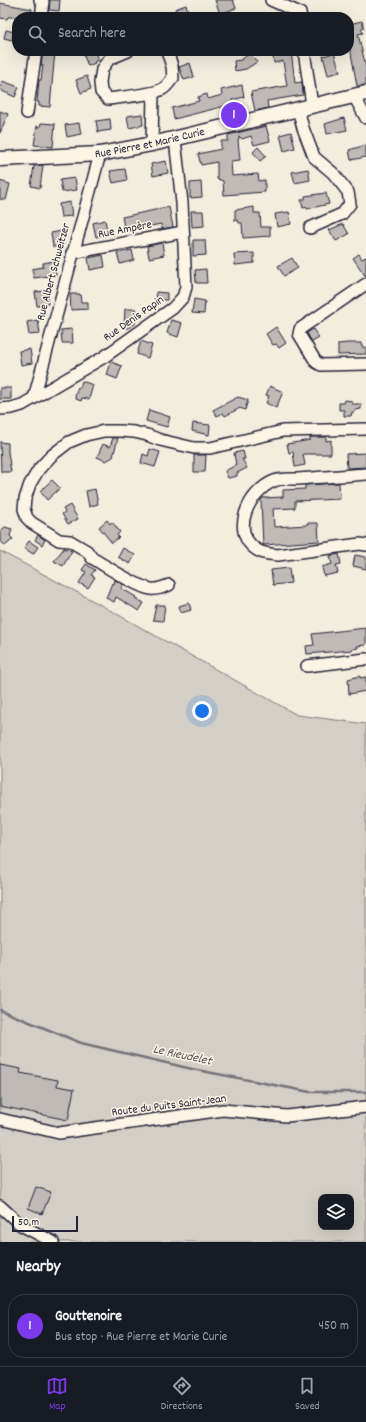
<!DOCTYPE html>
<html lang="en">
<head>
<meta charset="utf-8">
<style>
	:root { --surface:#171b24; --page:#20242c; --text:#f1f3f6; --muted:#9ea1a6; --line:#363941; --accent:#7c3aed }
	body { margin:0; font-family:Dekko,sans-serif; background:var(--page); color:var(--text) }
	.controls { position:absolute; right:12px; bottom:12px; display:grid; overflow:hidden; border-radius:8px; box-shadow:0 4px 16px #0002 }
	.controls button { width:36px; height:36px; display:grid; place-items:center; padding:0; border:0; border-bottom:1px solid var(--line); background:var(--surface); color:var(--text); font:20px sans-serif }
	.scale { position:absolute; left:12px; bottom:10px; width:66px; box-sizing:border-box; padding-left:4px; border:2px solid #22223b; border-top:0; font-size:11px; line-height:14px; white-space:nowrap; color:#22223b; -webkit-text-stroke:3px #fcf5e5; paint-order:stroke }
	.you { position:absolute; left:202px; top:711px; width:14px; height:14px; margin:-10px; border:3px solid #fff; border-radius:50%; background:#1a73e8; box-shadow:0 0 0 6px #1a73e833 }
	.badge { display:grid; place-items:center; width:26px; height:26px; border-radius:50%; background:var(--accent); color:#fff; font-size:13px; font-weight:700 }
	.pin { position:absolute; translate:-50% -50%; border:2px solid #fff; box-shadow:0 1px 4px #0006 }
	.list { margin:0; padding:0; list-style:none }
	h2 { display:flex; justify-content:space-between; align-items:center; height:52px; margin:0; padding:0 16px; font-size:17px }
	h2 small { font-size:13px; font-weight:400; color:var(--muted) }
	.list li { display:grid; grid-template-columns:26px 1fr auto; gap:12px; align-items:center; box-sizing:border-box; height:64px; margin:0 8px 8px; padding:0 8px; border:1px solid var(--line); border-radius:16px }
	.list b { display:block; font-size:15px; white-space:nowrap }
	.list p { margin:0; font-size:13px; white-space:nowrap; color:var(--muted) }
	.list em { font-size:13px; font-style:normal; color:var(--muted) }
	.icon { flex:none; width:22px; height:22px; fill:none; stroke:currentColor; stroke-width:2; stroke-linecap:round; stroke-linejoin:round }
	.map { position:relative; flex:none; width:366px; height:1242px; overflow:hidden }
	.search { position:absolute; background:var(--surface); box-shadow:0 4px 16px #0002; left:12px; right:12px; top:12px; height:44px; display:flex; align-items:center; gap:10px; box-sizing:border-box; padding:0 14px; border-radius:16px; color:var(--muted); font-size:15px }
	.sheet { height:124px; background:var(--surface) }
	nav { display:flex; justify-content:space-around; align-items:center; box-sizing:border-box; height:56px; border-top:1px solid var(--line); background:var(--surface); font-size:11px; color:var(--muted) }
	nav a { display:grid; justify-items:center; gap:2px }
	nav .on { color:var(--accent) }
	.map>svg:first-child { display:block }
</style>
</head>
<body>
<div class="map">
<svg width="366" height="1242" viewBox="0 0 366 1242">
	<rect width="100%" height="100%" fill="#f3edde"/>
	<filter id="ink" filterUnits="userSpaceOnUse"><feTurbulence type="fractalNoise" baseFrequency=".025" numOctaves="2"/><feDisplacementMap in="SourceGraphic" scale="8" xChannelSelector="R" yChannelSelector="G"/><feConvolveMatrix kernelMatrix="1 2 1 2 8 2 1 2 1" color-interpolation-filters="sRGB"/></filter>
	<g filter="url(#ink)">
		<path fill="#d4cfc6" stroke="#7b7880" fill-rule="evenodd" d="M 0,551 L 99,604 L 297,715 L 366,724 L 366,1242 L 0,1242 ZM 321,1197 L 351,1197 L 351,1227 L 321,1227 Z"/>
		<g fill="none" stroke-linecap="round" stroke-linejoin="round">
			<path stroke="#75727b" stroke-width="2.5" d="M 0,1010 L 81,1043 L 192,1069 L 310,1092 L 366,1092"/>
		</g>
		<g fill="#bfbab6" stroke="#22223b">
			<path d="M 50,0 L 60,0 L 59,11 L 49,10 Z"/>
			<path d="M 215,0 L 233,0 L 236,8 L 220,14 Z"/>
			<path d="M 0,3 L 32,9 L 31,17 L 8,17 L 7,19 L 0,18 Z"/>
			<path d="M 186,5 L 190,17 L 178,17 L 175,9 Z"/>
			<path d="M 362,21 L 364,28 L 361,28 L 363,33 L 358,34 L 366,67 L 366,85 L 357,86 L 349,42 L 349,24 Z"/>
			<path d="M 6,30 L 14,32 L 12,40 L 4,38 Z"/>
			<path d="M 43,51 L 55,51 L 50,107 L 39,106 L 39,102 L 37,102 L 39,80 L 41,80 L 43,65 L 41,65 Z"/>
			<path d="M 82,51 L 95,51 L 98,60 L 94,62 L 95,63 L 88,66 Z"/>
			<path d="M 272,51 L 291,51 L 295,83 L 302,82 L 303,95 L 267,101 L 268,108 L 255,111 L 251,92 L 287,86 L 283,61 L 274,63 Z"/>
			<path d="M 250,53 L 257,62 L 246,69 L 235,71 L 234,61 L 241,60 Z"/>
			<path d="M 334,53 L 340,72 L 328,75 L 323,56 Z"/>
			<path d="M 190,63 L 194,77 L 184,80 L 179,67 Z"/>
			<path d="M 87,76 L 91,89 L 81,93 L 76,80 Z"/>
			<path d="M 2,81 L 19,87 L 15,97 L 2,91 L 2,90 L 0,89 Z"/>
			<path d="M 242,85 L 244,97 L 232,100 L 233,104 L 174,119 L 172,108 L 199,101 L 198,97 L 207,94 L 208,99 L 222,95 L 221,90 Z"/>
			<path d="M 0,111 L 8,114 L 0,133 Z"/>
			<path d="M 142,114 L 143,125 L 129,128 L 127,116 Z"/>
			<path d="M 344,118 L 347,130 L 327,134 L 325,124 Z"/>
			<path d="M 110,119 L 111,130 L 98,132 L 96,121 Z"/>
			<path d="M 41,123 L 55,124 L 53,147 L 34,145 L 37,126 L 40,127 Z"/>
			<path d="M 79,123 L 81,134 L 67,137 L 65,125 Z"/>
			<path d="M 266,126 L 270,141 L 254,145 L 251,136 L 242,139 L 239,136 L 239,139 L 238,140 L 240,160 L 231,161 L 232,176 L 258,174 L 259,181 L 265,180 L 265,192 L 224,195 L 223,181 L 217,179 L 217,162 L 201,165 L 198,154 L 221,149 L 221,141 L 228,141 L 228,135 Z"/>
			<path d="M 291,132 L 295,148 L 284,151 L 280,135 Z"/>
			<path d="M 366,145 L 366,157 L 351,160 L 349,150 Z"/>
			<path d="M 258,147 L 266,156 L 260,161 L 253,152 Z"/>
			<path d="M 166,161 L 168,173 L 153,176 L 151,164 Z"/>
			<path d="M 43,165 L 40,188 L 31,186 L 34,166 Z"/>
			<path d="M 125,169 L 127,180 L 113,183 L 110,171 Z"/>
			<path d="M 308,169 L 310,180 L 295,183 L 292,172 Z"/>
			<path d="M 75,178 L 77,190 L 62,192 L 60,180 Z"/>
			<path d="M 0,181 L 10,184 L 6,200 L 0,199 Z"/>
			<path d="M 201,182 L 202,197 L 190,198 L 190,183 Z"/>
			<path d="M 326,193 L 329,204 L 307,209 L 307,207 L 303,208 L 301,200 L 305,199 L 305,196 Z"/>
			<path d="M 70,202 L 72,216 L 61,217 L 59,204 Z"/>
			<path d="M 169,207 L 173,227 L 162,229 L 161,224 L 125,231 L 122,217 Z"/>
			<path d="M 254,207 L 254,213 L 260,213 L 261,227 L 270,227 L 270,236 L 243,238 L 242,223 L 239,223 L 238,220 L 235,221 L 235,210 Z"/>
			<path d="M 191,211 L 203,211 L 204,226 L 192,227 Z"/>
			<path d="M 289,212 L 291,224 L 277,227 L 275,214 Z"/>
			<path d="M 105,220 L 108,235 L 96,237 L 93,223 Z"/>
			<path d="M 343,224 L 349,234 L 336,241 L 329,230 Z"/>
			<path d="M 62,231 L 64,245 L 53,247 L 51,233 Z"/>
			<path d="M 193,240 L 205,240 L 206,255 L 193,256 Z"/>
			<path d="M 162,243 L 164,255 L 149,258 L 147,246 Z"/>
			<path d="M 132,250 L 134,260 L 120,264 L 117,253 Z"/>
			<path d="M 254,253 L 254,263 L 235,265 L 234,254 Z"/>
			<path d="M 359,254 L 362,259 L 366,257 L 366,277 L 353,258 Z"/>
			<path d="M 103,255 L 105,267 L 90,270 L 88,258 Z"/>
			<path d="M 292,258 L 298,268 L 284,276 L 278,266 Z"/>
			<path d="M 54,261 L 56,275 L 34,278 L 32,269 L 43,267 L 43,263 Z"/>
			<path d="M 206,269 L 207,283 L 196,283 L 195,270 Z"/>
			<path d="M 46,291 L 48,304 L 37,306 L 35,292 Z"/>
			<path d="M 156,292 L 167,293 L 167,300 L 157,300 Z"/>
			<path d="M 70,294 L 80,294 L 81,302 L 88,302 L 88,309 L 71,310 Z"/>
			<path d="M 194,299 L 205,301 L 204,314 L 192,313 Z"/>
			<path d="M 125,309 L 136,309 L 135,324 L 129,328 L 124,328 Z"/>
			<path d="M 38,320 L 40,334 L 29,335 L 27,322 Z"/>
			<path d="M 171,320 L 182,323 L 178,337 L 167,333 Z"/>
			<path d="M 276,327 L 286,343 L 279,348 L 276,344 L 273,345 L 266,334 Z"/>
			<path d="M 72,329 L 73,343 L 62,343 L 61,330 Z"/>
			<path d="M 313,329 L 319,338 L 312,342 L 307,333 Z"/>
			<path d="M 141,341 L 152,345 L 148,358 L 137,354 Z"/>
			<path d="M 347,343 L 361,343 L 362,347 L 366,347 L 366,354 L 338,355 L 338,344 Z"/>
			<path d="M 30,349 L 32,363 L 21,365 L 19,351 Z"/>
			<path d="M 111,362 L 122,366 L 117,379 L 107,375 Z"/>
			<path d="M 82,381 L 93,385 L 89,399 L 82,398 L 81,401 L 76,399 L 75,396 L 78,387 L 80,388 Z"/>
			<path d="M 270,386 L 283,392 L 276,408 L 266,403 L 269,396 L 266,395 Z"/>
			<rect x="0" y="388" width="11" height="11"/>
			<path d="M 238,397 L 248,400 L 245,410 L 240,408 L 225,416 L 223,413 L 217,416 L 213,410 Z"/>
			<path d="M 345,400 L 352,401 L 352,404 L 361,404 L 361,409 L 355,410 L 354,412 L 352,412 L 351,416 L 344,416 L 344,410 L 339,410 L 339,403 L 344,403 Z"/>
			<path d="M 149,410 L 170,417 L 167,427 L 146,421 Z"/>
			<path d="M 193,423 L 210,425 L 209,435 L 192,431 Z"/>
			<path d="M 310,437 L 326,437 L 326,441 L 331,440 L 331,454 L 303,454 L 305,465 L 295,467 L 293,452 L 289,453 L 287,444 L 310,440 Z"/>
			<path d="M 113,438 L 118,438 L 113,457 L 106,461 L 97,457 L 103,444 L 110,447 Z"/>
			<path d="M 0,442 L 8,443 L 8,452 L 11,472 L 1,472 Z"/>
			<path d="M 150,449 L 160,452 L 155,467 L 141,463 L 143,454 L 148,456 Z"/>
			<path d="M 243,451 L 245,459 L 242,459 L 247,468 L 237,473 L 237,476 L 228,478 L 225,471 L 236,465 L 234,453 Z"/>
			<path d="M 366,453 L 366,467 L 347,468 L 346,454 Z"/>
			<path d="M 194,455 L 206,455 L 205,472 L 194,472 Z"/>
			<path d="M 52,480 L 60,488 L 47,500 L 40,491 Z"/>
			<path d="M 339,483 L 340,499 L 295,501 L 295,508 L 273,509 L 274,527 L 307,525 L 307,523 L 318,523 L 319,541 L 263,545 L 261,500 L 262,498 L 283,497 L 283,490 L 305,489 L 305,485 Z"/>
			<path d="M 95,489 L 98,504 L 89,507 L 86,491 Z"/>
			<path d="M 70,505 L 78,519 L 68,524 L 62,514 L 65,512 L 63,509 Z"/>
			<path d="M 107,520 L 110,524 L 112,522 L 120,532 L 117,535 L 119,537 L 112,543 L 99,527 Z"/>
			<path d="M 5,527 L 12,529 L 10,536 L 13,539 L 5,546 L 0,540 L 0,531 Z"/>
			<path d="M 38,535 L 45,540 L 42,545 L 35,540 Z"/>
			<path d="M 29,541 L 38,547 L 33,554 L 24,548 Z"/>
			<path d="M 64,548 L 72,551 L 63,566 L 54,561 Z"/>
			<path d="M 123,548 L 135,555 L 130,564 L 118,557 Z"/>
			<path d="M 339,554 L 341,564 L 336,565 L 338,573 L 324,576 L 322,567 L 332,564 L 330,556 Z"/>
			<path d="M 355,555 L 366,557 L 366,569 L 353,566 Z"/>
			<path d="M 86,564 L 95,570 L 91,575 L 95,577 L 88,588 L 79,583 L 86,572 L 82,570 Z"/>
			<path d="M 289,568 L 291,583 L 273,585 L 271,570 Z"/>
			<path d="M 115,580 L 123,584 L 121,588 L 136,597 L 135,598 L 144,603 L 139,611 L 116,597 L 114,602 L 106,598 L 112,583 L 114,584 Z"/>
			<path d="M 189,603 L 191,610 L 181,613 L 179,606 Z"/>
			<path d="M 156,605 L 165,605 L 163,621 L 153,620 Z"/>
			<path d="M 366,628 L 366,645 L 357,646 L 358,648 L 353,649 L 352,650 L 307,654 L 306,646 L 314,645 L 312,634 Z"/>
			<path d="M 360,676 L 360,678 L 366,677 L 366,691 L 349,694 L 348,679 Z"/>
			<path d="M 0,1065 L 21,1069 L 20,1073 L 58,1080 L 57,1086 L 74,1089 L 68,1120 L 0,1106 Z"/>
			<path d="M 36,1187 L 51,1192 L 42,1214 L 28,1208 Z"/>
		</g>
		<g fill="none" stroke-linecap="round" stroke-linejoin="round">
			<g stroke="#22223b" stroke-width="14">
				<g id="minor">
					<path d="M 40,0 L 43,2 L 41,17"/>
					<path d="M 271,0 L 300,13 L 301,17"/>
					<path d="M 128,51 L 109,59 L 102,69 L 100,82 L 101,92 L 108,99 C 120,97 156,95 164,88 C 167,86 170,81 173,78 L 172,66 L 167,51"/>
					<path d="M 304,51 L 312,105"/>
					<path d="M 354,96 L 366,118"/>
					<path d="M 298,109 L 303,128 L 314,157 L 333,173 L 348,192 L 350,204 L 342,214 L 310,228"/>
					<path d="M 27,113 L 36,51"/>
					<path d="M 152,144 L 153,94"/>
					<path d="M 72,253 L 183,232"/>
					<path d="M 366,284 L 300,329 L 299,334 L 316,362 L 321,365 L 366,364"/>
					<path d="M 34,398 L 100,154"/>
					<path d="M 0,409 L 12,408 L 22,405 L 104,357 L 173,308 L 183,297 L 186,287 L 182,203 L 175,139"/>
					<path d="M 366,474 C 343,476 321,477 298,479 C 291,479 280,478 274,481 C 249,491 229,532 257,550 C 263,554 271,554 278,555 L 360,544 L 366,545"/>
					<path d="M 169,585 C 164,587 157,590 151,589 C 137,587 106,566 92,558 L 87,551 L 70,541 L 59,540 L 32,523 L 27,518 L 24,509 L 25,499 L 30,484 L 39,469 L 51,456 L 69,442 L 86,435 L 104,431 L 120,431 L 134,432 L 147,435 L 160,440 L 194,448 L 210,448 L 283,431 L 366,429"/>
					<path d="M 307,666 L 366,659"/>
					<path d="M 0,1119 L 59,1133 L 223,1110 L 287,1116 L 366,1107"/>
					<path d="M 0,1206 L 21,1225 L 53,1242"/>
				</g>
			</g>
			<g stroke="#22223b" stroke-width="17">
				<g id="major">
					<path id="s1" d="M 0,159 L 100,154 L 152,144 L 366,93"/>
				</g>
			</g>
			<use href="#minor" stroke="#fcf5e5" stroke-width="11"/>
			<use href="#major" stroke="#fcf5e5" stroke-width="14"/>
		</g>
	</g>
	<g text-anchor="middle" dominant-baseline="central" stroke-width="3" stroke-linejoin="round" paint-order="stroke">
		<g font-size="12" fill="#22223b" stroke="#fcf5e5">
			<text stroke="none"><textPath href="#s1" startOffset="151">Rue Pierre et Marie Curie</textPath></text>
			<text transform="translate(125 230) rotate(-11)">Rue Ampère</text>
			<text transform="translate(54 272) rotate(-75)">Rue Albert Schweitzer</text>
			<text transform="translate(134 319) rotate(-35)">Rue Denis Papin</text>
			<text transform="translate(169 1106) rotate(-7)">Route du Puits Saint-Jean</text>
		</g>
		<g font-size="13" font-style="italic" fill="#525160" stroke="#fcf5e5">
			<text transform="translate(182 1056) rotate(12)">Le Rieudelet</text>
		</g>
	</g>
</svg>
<div class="controls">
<button><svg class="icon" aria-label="layers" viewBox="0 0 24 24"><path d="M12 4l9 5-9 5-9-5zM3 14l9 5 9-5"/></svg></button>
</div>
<div class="scale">50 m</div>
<div class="you"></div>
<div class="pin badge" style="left:234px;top:115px">1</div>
<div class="search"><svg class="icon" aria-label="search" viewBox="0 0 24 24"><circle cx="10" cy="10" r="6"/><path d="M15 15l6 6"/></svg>Search here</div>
</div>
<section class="sheet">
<h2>Nearby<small></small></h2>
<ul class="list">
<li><span class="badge">1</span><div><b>Gouttenoire</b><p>Bus stop · Rue Pierre et Marie Curie</p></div><em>450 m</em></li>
</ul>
</section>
<nav>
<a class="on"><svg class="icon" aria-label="map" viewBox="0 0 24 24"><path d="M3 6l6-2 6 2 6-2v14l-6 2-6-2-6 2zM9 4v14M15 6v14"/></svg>Map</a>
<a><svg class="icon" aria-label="directions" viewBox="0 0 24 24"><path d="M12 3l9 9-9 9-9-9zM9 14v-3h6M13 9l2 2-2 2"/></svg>Directions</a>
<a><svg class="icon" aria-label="saved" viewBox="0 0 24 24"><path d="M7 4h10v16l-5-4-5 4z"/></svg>Saved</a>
</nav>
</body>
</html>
